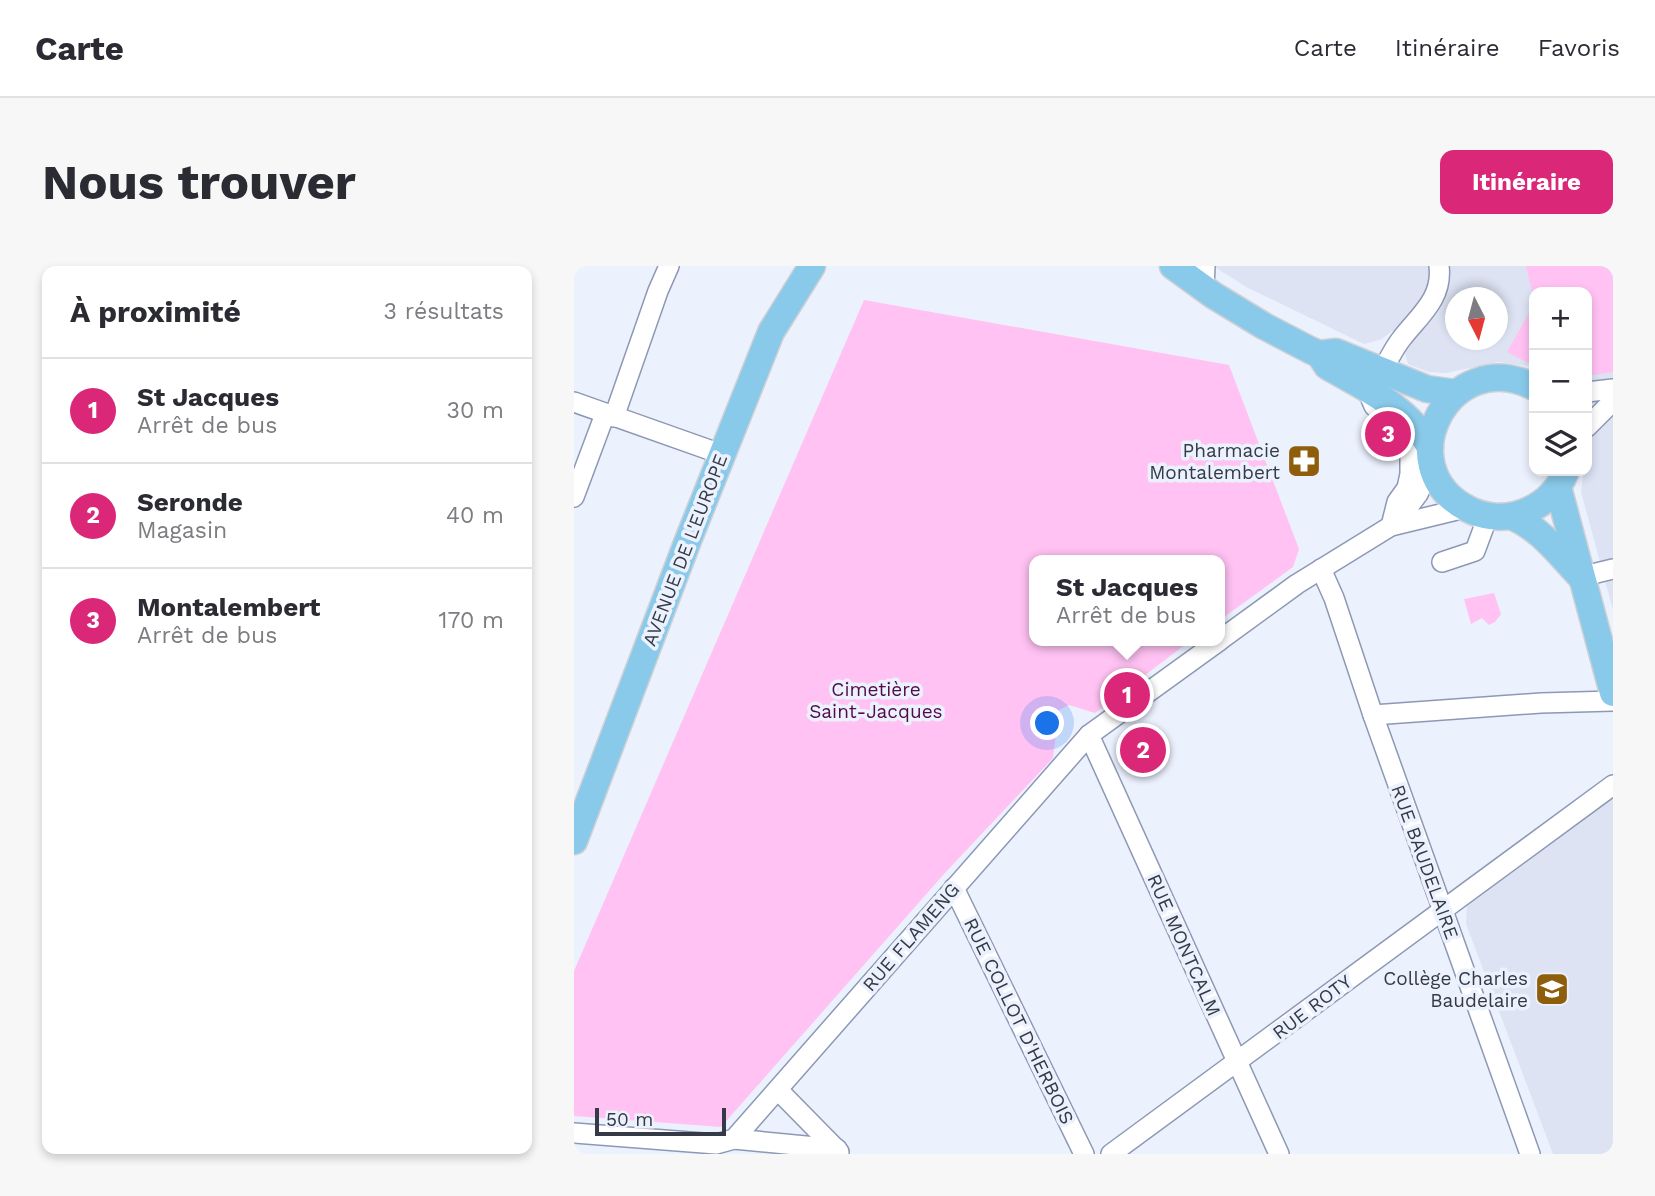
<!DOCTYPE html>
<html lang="fr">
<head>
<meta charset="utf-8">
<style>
	:root { --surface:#fff; --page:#f7f7f7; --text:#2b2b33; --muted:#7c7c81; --line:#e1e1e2; --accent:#db2777 }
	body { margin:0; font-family:"Work Sans",sans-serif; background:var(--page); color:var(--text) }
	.controls { position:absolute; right:21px; top:21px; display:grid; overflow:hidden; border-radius:14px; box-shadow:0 4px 10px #0003 }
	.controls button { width:63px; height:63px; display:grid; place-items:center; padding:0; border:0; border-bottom:2px solid var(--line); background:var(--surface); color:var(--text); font:35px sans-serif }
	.compass { position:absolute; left:871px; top:21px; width:63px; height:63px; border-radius:50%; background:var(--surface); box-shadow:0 4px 10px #0003; rotate:174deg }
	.scale { position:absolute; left:21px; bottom:18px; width:131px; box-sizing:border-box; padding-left:7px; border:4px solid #353a47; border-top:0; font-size:19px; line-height:24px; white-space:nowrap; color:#353a47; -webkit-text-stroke:5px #ecf1fe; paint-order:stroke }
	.you { position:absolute; left:474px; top:458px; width:24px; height:24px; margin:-18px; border:5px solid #fff; border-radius:50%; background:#1a73e8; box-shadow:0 0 0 10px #1a73e833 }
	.badge { display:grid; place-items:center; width:46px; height:46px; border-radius:50%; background:var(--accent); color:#fff; font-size:23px; font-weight:700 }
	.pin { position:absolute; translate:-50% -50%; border:4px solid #fff; box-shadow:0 2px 7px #0006 }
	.popup { position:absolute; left:455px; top:289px; width:196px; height:91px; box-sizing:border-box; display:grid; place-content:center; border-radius:14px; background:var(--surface); filter:drop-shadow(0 2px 5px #0005); font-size:23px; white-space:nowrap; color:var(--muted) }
	.popup b { font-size:26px; color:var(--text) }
	.popup::after { content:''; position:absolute; left:50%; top:100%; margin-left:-14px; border:14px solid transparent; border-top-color:var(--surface) }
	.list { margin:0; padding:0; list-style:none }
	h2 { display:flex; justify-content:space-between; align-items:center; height:91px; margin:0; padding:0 28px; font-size:30px }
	h2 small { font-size:23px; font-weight:400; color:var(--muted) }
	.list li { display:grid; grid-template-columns:46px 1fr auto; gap:21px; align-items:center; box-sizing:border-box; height:105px; padding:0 28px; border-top:2px solid var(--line) }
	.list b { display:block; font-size:26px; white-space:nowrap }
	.list p { margin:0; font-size:23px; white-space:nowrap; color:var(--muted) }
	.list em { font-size:23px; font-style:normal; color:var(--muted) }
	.icon { flex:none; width:38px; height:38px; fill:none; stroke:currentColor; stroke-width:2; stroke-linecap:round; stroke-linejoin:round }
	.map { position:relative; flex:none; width:1039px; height:888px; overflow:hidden; border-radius:14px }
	header { display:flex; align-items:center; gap:42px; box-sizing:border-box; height:98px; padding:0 35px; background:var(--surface); border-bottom:2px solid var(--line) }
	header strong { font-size:33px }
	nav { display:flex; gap:38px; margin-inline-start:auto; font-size:24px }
	.intro { display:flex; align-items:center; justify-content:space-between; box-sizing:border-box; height:168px; padding:0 42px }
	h1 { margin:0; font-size:49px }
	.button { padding:18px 32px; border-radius:14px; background:var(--accent); color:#fff; font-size:24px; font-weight:700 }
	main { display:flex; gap:42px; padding:0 42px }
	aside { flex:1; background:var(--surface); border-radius:14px; box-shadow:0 4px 10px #0003 }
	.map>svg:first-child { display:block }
</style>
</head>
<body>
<header>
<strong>Carte</strong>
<nav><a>Carte</a><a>Itinéraire</a><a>Favoris</a></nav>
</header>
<div class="intro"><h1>Nous trouver</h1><a class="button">Itinéraire</a></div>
<main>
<aside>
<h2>À proximité<small>3 résultats</small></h2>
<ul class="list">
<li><span class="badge">1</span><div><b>St Jacques</b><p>Arrêt de bus</p></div><em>30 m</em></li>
<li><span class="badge">2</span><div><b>Seronde</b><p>Magasin</p></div><em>40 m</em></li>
<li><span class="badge">3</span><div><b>Montalembert</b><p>Arrêt de bus</p></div><em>170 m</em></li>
</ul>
</aside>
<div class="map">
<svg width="1039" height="888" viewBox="0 0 1039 888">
	<rect width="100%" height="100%" fill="#ecf1fe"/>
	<g fill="#dde3f3" fill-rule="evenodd">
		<path d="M 639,0 L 1039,0 L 1039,344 L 1007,226 L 1010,205 L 1013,205 L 1016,157 L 1013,149 L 1013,26 L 960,26 L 960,101 L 924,96 L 872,107 L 855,106 L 834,98 L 831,87 L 835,77 L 818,65 L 808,73 L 790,78 L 674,22 ZM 881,32 L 923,32 L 923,74 L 881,74 Z"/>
		<path d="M 1037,533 L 1039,534 L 1039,888 L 979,888 L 892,658 L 893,639 Z"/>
	</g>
	<g fill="#ffc2f3">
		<path d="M 952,0 L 1039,0 L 1039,106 L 1013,110 L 1013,26 L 960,26 L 960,34 Z"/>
		<path d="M 290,34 L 655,99 L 725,283 L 719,301 L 646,354 L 646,294 L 460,294 L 460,375 L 616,375 L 521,447 L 495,439 L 485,444 L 479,492 L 370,608 L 147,861 L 0,850 L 0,705 Z"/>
		<path d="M 960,38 L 960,100 L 933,86 Z"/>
		<path d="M 920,327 L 927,348 L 921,356 L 915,359 L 908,352 L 897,358 L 890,333 Z"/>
	</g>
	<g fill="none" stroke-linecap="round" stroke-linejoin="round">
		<g stroke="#8d98b5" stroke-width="22">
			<g id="minor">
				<path d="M 630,23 L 631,0"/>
				<path d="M 808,106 C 814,94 820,82 828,72 C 846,49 869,32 865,0"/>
				<path d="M 1013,126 L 1039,123"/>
				<path d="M 797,133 L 800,140 L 824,161 L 836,181 L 836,208 L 833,222 L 823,236 L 817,260"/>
				<path d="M 0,136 L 147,188"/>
				<path d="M 40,151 L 84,25 L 95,0"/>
				<path d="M 1013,161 L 1039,135"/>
				<path d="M 0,231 L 31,148"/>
				<path d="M 832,244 L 844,228 L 858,198"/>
				<path d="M 868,296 L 901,285 L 914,250"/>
				<path d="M 747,303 L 760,332 L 799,449 L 956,888"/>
				<path d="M 1006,311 L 1039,303"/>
				<path d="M 646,374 L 723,318 L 817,260 L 891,242"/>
				<path d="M 799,449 L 967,437 L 1039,435"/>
				<path d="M 515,469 L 705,888"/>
				<path d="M 380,622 L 510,888"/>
				<path d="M 204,824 L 265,886"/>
				<path d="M 0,867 L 142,878 L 160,873 L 515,469 L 645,375"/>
				<path d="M 160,873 L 263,883"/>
				<path d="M 537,888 L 1039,519"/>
			</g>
		</g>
		<g stroke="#cfd0d3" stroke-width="29">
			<g id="major">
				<path d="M 599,0 L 639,29 L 690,60 L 736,84 L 745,88 L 762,86 L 853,123 L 882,127"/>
				<path d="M 746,89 L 753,100 C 791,122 834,141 856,181"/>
				<path d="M 960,121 C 876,77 812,201 894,243 C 907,250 926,253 941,249 C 964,243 983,228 992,205"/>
				<path d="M 984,221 L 1039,427"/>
				<path d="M 937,250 C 966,262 985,288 1006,310"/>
				<path d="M 0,575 L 113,277 L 197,66 L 238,0"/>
			</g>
		</g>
		<use href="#minor" stroke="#fff" stroke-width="19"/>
		<use href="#major" stroke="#89caea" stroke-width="26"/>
	</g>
	<defs>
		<g id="pharmacy-square" transform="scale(1.75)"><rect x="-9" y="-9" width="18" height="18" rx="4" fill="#8f5e0b" stroke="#ecf1fe"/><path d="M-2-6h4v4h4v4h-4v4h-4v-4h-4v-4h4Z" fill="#fff"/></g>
		<g id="school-square" transform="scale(1.75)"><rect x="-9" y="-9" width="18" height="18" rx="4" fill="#8f5e0b" stroke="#ecf1fe"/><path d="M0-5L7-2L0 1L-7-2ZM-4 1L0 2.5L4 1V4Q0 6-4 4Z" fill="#fff"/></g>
	</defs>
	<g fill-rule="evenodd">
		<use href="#pharmacy-square" x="730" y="195"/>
		<use href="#school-square" x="978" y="723"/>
	</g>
	<g text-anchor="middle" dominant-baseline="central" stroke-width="7" stroke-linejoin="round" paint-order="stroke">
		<g font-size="19" fill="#353a47" stroke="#ecf1fe" text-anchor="end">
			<text x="706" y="184">Pharmacie<tspan x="706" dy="22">Montalembert</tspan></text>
			<text x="954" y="712">Collège Charles<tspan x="954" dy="22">Baudelaire</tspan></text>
		</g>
		<g font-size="19" fill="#353a47" stroke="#ecf1fe">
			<text transform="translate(111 284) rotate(-69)">AVENUE DE L'EUROPE</text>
			<text transform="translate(851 596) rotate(70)">RUE BAUDELAIRE</text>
			<text transform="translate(337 671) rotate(-49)">RUE FLAMENG</text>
			<text transform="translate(610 679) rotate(66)">RUE MONTCALM</text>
			<text transform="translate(738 741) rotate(-37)">RUE ROTY</text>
			<text transform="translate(445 755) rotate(64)">RUE COLLOT D'HERBOIS</text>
		</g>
		<g font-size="19" fill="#530a4b" stroke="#ecf1fe">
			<text x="302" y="423">Cimetière<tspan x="302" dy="22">Saint-Jacques</tspan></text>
		</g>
	</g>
</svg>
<div class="controls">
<button>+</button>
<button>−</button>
<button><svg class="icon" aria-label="layers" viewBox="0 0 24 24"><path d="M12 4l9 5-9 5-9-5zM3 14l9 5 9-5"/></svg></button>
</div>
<svg class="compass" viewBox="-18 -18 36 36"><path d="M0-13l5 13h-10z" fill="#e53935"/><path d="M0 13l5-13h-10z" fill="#7c7c81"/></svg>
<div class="scale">50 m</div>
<div class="you"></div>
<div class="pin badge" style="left:553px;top:429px">1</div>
<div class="popup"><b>St Jacques</b>Arrêt de bus</div>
<div class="pin badge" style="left:569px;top:484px">2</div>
<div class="pin badge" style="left:814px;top:168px">3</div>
</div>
</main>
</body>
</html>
